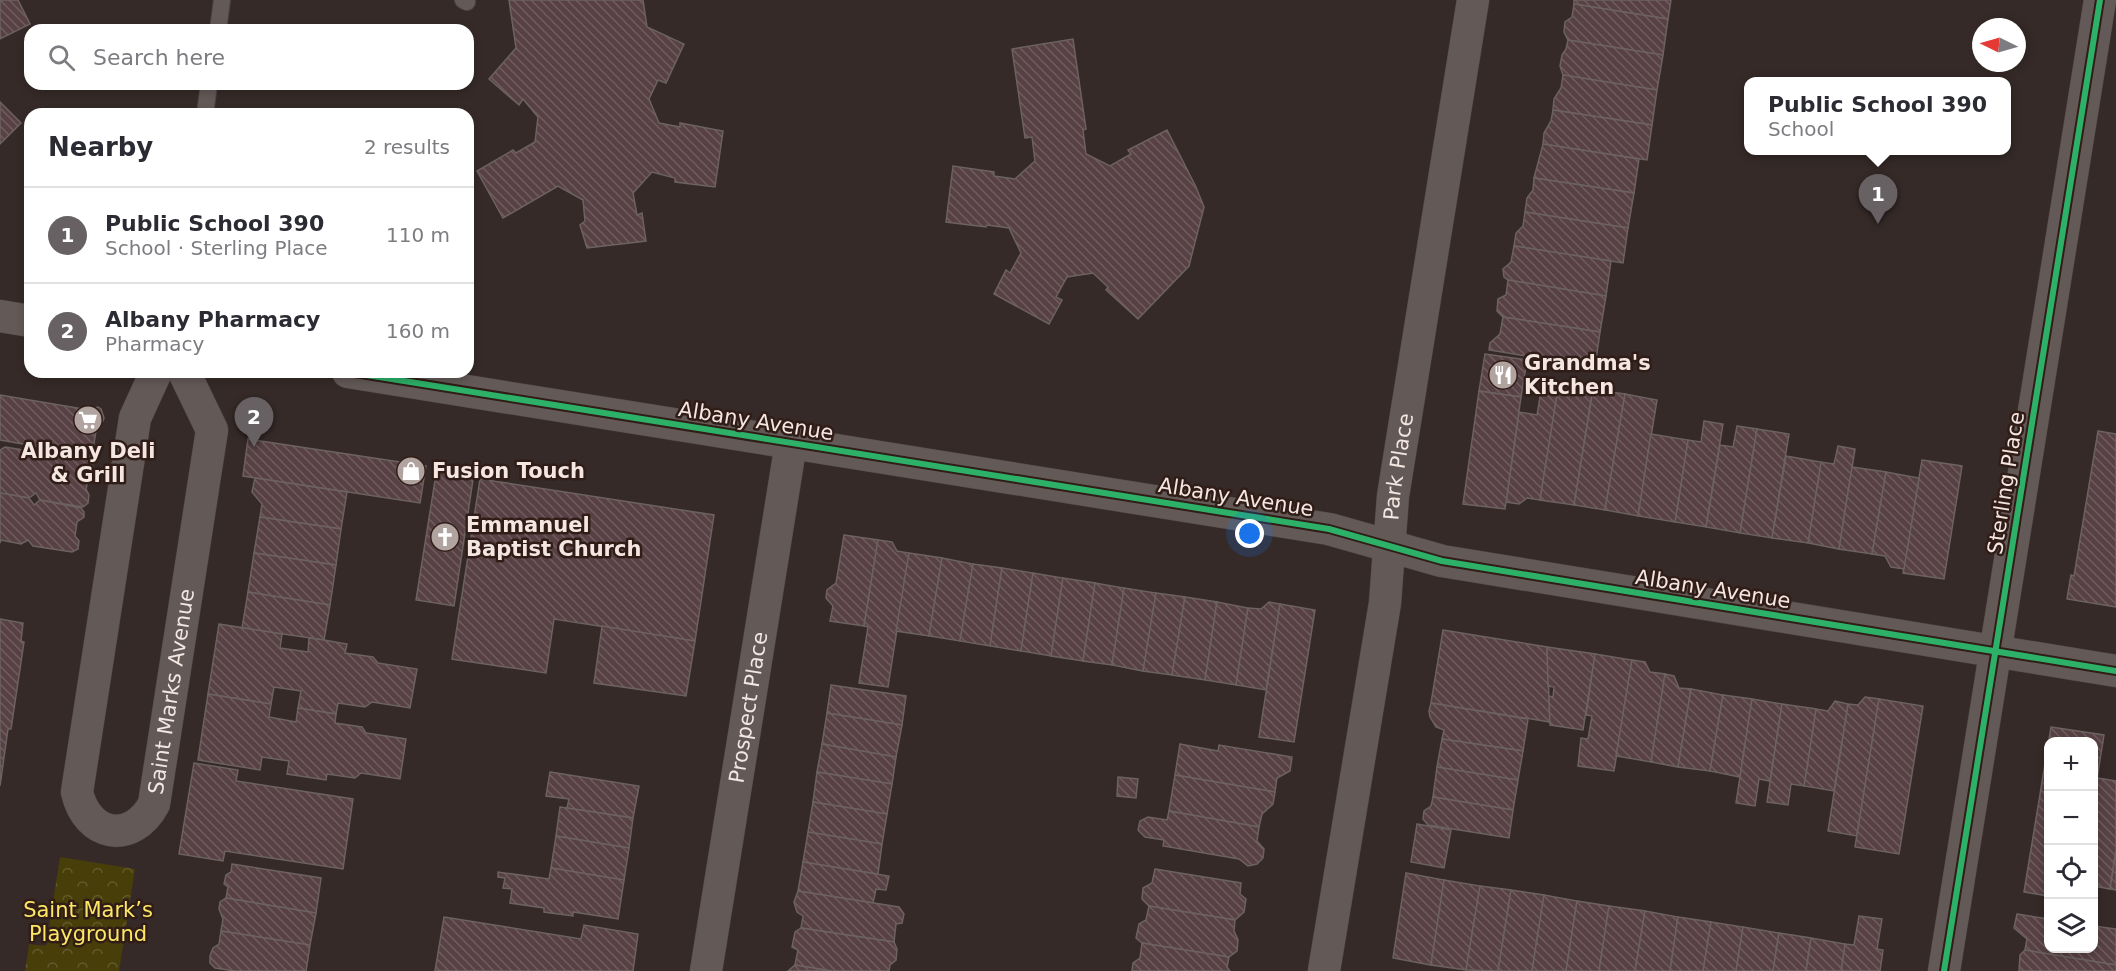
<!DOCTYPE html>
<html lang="en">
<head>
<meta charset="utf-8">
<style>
	:root { --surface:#fff; --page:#f7f7f7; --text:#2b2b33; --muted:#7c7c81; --line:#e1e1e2; --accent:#676164 }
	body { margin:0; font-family:"DejaVu Sans",sans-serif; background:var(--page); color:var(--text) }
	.controls { position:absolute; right:18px; bottom:18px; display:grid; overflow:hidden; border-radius:12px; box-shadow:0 3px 9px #0003 }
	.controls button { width:54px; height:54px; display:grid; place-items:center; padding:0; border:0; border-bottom:2px solid var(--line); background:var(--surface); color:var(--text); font:30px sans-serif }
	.compass { position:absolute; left:1972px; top:18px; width:54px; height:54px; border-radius:50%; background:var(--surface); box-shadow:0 3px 9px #0003; rotate:275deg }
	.you { position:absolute; left:1250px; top:534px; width:21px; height:21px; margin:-15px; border:4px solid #fff; border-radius:50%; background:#1a73e8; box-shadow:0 0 0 9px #1a73e833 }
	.badge { display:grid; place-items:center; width:39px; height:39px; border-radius:50%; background:var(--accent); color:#fff; font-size:20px; font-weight:700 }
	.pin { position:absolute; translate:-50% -50px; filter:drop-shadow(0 2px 3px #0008) }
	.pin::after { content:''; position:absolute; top:32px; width:21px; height:18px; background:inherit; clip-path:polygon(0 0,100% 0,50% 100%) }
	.popup { position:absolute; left:1744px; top:77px; width:267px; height:78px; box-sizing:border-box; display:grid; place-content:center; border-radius:12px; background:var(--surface); filter:drop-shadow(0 2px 4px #0005); font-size:20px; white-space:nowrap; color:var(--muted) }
	.popup b { font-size:22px; color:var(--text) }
	.popup::after { content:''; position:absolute; left:50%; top:100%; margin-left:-12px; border:12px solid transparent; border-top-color:var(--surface) }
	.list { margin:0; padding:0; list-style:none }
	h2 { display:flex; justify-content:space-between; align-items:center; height:78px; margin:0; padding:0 24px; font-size:26px }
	h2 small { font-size:20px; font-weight:400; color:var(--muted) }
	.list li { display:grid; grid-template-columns:39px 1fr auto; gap:18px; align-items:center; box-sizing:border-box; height:96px; padding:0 24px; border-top:2px solid var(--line) }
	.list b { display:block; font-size:22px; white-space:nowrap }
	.list p { margin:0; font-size:20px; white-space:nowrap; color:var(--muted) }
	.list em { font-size:20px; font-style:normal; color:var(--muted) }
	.icon { flex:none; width:33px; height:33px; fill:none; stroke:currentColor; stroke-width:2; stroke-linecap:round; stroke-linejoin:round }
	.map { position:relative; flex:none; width:2116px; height:971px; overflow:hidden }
	.search { position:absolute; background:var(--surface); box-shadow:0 3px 9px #0003; left:24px; top:24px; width:450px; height:66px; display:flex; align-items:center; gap:15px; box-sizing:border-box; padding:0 21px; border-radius:18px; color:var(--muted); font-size:22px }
	.panel { position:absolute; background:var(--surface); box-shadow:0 3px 9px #0003; left:24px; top:108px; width:450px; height:270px; border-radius:18px }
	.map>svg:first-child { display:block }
</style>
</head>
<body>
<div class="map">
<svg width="2116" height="971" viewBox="0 0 2116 971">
	<defs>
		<pattern id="park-crowns" width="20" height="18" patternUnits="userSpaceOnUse" patternTransform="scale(1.5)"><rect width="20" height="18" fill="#473e09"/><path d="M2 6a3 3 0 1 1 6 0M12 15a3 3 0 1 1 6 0" fill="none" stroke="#625a2d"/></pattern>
		<pattern id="building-back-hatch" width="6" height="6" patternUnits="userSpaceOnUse" patternTransform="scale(1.5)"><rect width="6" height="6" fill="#574144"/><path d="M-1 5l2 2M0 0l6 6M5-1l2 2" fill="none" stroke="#705c5f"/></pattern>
	</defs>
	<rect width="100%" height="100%" fill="#352a27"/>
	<path fill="url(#park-crowns)" d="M 60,857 L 135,869 L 119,971 L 25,971 L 29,944 L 46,946 Z"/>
	<g fill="url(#building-back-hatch)" stroke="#6c6261" stroke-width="1.5">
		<path d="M 0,0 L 18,0 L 30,24 L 0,39 Z"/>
		<path d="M 509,0 L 643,0 L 647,27 L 684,44 L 666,83 L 658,80 L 649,99 L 659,123 L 680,127 L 680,123 L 723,131 L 715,187 L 675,182 L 675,178 L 652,172 L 633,193 L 637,215 L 642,213 L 646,241 L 587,248 L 580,225 L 585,221 L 583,200 L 558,186 L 503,218 L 477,171 L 513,150 L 516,153 L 535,142 L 538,117 L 523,99 L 519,105 L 489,79 L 516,48 Z"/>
		<path d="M 1574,0 L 1671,0 L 1668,19 L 1574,4 Z"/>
		<path d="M 1574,4 L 1668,19 L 1663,55 L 1568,40 L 1564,32 L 1565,22 L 1572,17 Z"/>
		<path d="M 1073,39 L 1086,129 L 1083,130 L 1086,154 L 1110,166 L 1131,154 L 1128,150 L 1167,130 L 1196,187 L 1204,207 L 1189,266 L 1138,319 L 1106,290 L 1108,287 L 1093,273 L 1067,277 L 1056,297 L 1062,300 L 1049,324 L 994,294 L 1006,270 L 1010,273 L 1021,253 L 1009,228 L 987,225 L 986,227 L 946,222 L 953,166 L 994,172 L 994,176 L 1015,179 L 1035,161 L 1032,137 L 1025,138 L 1012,49 Z"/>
		<path d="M 1568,40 L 1663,55 L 1657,90 L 1563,75 L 1560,66 L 1562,55 L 1566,49 Z"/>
		<path d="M 1563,75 L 1657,90 L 1652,125 L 1553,110 L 1554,99 L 1561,88 Z"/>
		<path d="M 0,102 L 21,123 L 0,144 Z"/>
		<path d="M 1553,110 L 1652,125 L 1647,160 L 1543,144 L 1544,133 L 1551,121 Z"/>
		<path d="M 1543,144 L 1639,159 L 1634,193 L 1534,178 Z"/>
		<path d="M 1534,178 L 1634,193 L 1628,228 L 1525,212 L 1527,198 L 1533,190 Z"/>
		<path d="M 1525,212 L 1628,228 L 1623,263 L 1514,246 L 1516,233 L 1523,226 Z"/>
		<path d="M 1514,246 L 1611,261 L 1606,296 L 1508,280 L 1504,277 L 1503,269 L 1511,262 Z"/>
		<path d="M 1508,280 L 1606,296 L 1600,332 L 1503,317 L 1497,311 L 1498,299 L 1506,295 Z"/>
		<path d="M 1503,317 L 1600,332 L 1595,367 L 1489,350 L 1490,343 L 1500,334 Z"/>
		<path d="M 1485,354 L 1527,360 L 1521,397 L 1479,391 Z"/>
		<path d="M 1542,385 L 1558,388 L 1540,500 L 1527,498 L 1519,504 L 1506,502 L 1519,412 L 1537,415 Z"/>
		<path d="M 1558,388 L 1592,394 L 1574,505 L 1540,500 Z"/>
		<path d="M 1593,390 L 1625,394 L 1605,510 L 1574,505 Z"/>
		<path d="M 1479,391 L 1521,397 L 1505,509 L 1463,504 Z"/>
		<path d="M 1625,394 L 1657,400 L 1638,516 L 1605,510 Z"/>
		<path d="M 0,395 L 89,410 L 98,407 L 101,409 L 104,418 L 103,421 L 97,425 L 91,461 L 61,456 L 57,450 L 0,440 Z"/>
		<path d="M 1704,421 L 1723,424 L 1706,527 L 1675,522 L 1688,440 L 1701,442 Z"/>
		<path d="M 1737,426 L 1757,429 L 1740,533 L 1706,527 L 1720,445 L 1733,447 Z"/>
		<path d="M 1757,429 L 1789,434 L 1772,538 L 1740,533 Z"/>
		<path d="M 2098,431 L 2116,434 L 2116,607 L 2067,599 L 2071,575 L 2074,576 Z"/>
		<path d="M 1651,434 L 1688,440 L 1675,522 L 1638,516 Z"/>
		<path d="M 248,439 L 426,466 L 420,503 L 243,476 Z"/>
		<path d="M 1838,446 L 1855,449 L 1839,549 L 1808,543 L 1821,462 L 1834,464 Z"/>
		<path d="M 5,447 L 91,461 L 94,469 L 92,477 L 88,479 L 86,489 L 89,495 L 88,503 L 83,507 L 40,500 L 36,493 L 29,498 L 0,493 L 0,450 Z"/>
		<path d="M 1786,456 L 1821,462 L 1808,543 L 1772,538 Z"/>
		<path d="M 1922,460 L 1962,466 L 1944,579 L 1903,573 Z"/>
		<path d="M 1852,467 L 1886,472 L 1872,554 L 1839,549 Z"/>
		<path d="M 437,468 L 474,473 L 454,606 L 416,600 Z"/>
		<path d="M 1886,472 L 1919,478 L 1904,569 L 1891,567 L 1885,556 L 1872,554 Z"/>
		<path d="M 255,478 L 347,492 L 341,529 L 260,517 L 262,504 L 252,492 Z"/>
		<path d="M 480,479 L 714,515 L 695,641 L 554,619 L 546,673 L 452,659 Z"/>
		<path d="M 0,493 L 29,498 L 34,505 L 40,500 L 81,508 L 84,512 L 84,517 L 77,522 L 75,536 L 79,541 L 78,549 L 72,552 L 33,546 L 28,540 L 21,544 L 1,540 L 0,543 Z"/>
		<path d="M 260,517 L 341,529 L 336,565 L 254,553 Z"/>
		<path d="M 844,535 L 878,540 L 864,626 L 830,621 L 833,606 L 826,598 L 827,590 L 836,583 Z"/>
		<path d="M 878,540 L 892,542 L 897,551 L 909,553 L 888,687 L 859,683 L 868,627 L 864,626 Z"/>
		<path d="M 254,553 L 336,565 L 330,605 L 248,592 Z"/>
		<path d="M 909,553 L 942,558 L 929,636 L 896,631 Z"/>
		<path d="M 942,558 L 973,564 L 960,641 L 929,636 Z"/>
		<path d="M 973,564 L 1002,568 L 990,646 L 960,641 Z"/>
		<path d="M 1002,568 L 1033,573 L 1021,651 L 990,646 Z"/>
		<path d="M 1033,573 L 1063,578 L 1051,656 L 1021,651 Z"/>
		<path d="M 1063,578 L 1095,583 L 1083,661 L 1051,656 Z"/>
		<path d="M 1095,583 L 1124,588 L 1112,665 L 1083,661 Z"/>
		<path d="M 1124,588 L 1156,593 L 1143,671 L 1112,665 Z"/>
		<path d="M 248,592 L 330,605 L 324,640 L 242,628 Z"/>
		<path d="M 1156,593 L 1185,597 L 1172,675 L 1143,671 Z"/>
		<path d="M 1185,597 L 1217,602 L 1205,680 L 1172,675 Z"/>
		<path d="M 1217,602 L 1248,608 L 1236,685 L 1205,680 Z"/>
		<path d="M 1269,602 L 1280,604 L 1266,690 L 1236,685 L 1248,608 L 1261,609 Z"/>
		<path d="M 1280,604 L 1315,610 L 1294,742 L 1259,737 Z"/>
		<path d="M 0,619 L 23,623 L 21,641 L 24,642 L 11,729 L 8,729 L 0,786 Z"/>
		<path d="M 219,624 L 282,634 L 280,648 L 308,652 L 309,638 L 324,640 L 347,644 L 345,653 L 373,657 L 378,663 L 417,669 L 410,708 L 372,702 L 365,707 L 338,703 L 336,714 L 298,708 L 301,691 L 274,687 L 271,704 L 208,694 Z"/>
		<path d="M 602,626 L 695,641 L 686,696 L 594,683 Z"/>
		<path d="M 1443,630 L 1547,647 L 1550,722 L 1431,703 Z"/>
		<path d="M 1547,647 L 1595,654 L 1583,730 L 1550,725 L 1549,696 L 1553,697 L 1554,687 L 1548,686 Z"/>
		<path d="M 1595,654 L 1632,660 L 1614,771 L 1578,766 L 1581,738 L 1588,739 L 1592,716 L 1586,715 Z"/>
		<path d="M 1632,660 L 1645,662 L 1650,672 L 1665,674 L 1651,762 L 1616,756 Z"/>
		<path d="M 1665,674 L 1674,676 L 1679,688 L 1691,689 L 1678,767 L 1651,762 Z"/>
		<path d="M 831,685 L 906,696 L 902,725 L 827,713 Z"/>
		<path d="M 1691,689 L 1723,695 L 1710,771 L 1678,767 Z"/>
		<path d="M 208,694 L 271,704 L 269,717 L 296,722 L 298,708 L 336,714 L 335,723 L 362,727 L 366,733 L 406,739 L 400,779 L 361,773 L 355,778 L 327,774 L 326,780 L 287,774 L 289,761 L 262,757 L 260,770 L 198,760 Z"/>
		<path d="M 1723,695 L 1752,699 L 1740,777 L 1710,771 Z"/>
		<path d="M 1865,697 L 1879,699 L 1857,836 L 1828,831 L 1848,704 L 1858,705 Z"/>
		<path d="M 1752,699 L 1782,704 L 1770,781 L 1759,779 L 1755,806 L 1736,803 Z"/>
		<path d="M 1879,699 L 1923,706 L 1899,854 L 1855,847 Z"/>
		<path d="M 1835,701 L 1848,704 L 1834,791 L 1804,786 L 1816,709 L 1828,711 Z"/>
		<path d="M 1431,703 L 1528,719 L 1523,751 L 1442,739 L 1444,730 L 1436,727 L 1430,717 L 1429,711 Z"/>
		<path d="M 1782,704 L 1816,709 L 1804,786 L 1791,784 L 1788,805 L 1767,802 Z"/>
		<path d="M 827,713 L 902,725 L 896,757 L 822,744 Z"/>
		<path d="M 2051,727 L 2104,735 L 2094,798 L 2094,742 L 2048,742 L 2048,896 L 2024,892 Z"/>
		<path d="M 1442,739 L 1523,751 L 1518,780 L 1437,767 Z"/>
		<path d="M 822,744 L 896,757 L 892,784 L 817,772 Z"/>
		<path d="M 1180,744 L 1218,751 L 1219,745 L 1292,757 L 1290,771 L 1277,778 L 1275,792 L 1175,775 Z"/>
		<path d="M 194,763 L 238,770 L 236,781 L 353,799 L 343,869 L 225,851 L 223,861 L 179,854 Z"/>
		<path d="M 1437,767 L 1518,780 L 1513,810 L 1433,797 Z"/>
		<path d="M 550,772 L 639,786 L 633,818 L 567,808 L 569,799 L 546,796 Z"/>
		<path d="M 817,772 L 892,784 L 887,814 L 813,802 Z"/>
		<path d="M 1175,775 L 1275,792 L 1273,804 L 1262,814 L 1259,827 L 1169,811 Z"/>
		<path d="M 1118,777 L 1138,779 L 1136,798 L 1117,796 Z"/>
		<path d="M 2098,778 L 2116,781 L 2116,850 L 2110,889 L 2094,886 L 2094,804 Z"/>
		<path d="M 1433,797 L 1513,810 L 1509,838 L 1428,825 L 1423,819 L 1424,811 L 1431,806 Z"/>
		<path d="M 813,802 L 887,814 L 882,844 L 808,832 Z"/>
		<path d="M 560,807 L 633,818 L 629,848 L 556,836 Z"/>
		<path d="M 1169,811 L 1259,827 L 1257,841 L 1264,849 L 1263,858 L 1257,864 L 1248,866 L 1239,859 L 1163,846 L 1164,840 L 1145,837 L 1138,830 L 1140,821 L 1148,817 L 1167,820 Z"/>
		<path d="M 1417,824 L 1451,830 L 1444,868 L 1411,862 Z"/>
		<path d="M 808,832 L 882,844 L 878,874 L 803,862 Z"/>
		<path d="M 556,836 L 629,848 L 624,880 L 551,868 Z"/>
		<path d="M 2116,850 L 2116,890 L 2110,889 Z"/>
		<path d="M 803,862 L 889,876 L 886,890 L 876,889 L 873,903 L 798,891 Z"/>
		<path d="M 232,864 L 321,878 L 316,913 L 226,898 L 228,887 L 224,884 L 226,875 L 231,872 Z"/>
		<path d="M 551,868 L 624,880 L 618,919 L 573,912 L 573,916 L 544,912 L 544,908 L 510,903 L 512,889 L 503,888 L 505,878 L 498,877 L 498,872 L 549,879 Z"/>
		<path d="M 1155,869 L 1241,883 L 1240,894 L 1246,899 L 1244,912 L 1235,920 L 1149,906 L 1142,899 L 1143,888 L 1152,883 Z"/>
		<path d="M 1406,873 L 1444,880 L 1431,965 L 1393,958 Z"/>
		<path d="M 1444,880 L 1480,886 L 1466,970 L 1431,965 Z"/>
		<path d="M 1480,886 L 1511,890 L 1498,971 L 1466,970 Z"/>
		<path d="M 1511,890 L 1544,895 L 1532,971 L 1498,971 Z"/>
		<path d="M 798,891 L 899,907 L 904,914 L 902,923 L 896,924 L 894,942 L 801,928 L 803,916 L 797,912 L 794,902 Z"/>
		<path d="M 1544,895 L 1577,901 L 1566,971 L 1532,971 Z"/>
		<path d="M 226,898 L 316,913 L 310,945 L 221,931 L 223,919 L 219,909 L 220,902 Z"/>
		<path d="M 1577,901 L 1609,906 L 1599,971 L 1566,971 Z"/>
		<path d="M 1149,906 L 1235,920 L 1234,931 L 1238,940 L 1237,951 L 1229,957 L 1142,943 L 1136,938 L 1139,924 L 1146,920 Z"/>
		<path d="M 1609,906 L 1645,911 L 1635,971 L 1599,971 Z"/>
		<path d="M 1645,911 L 1678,917 L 1670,971 L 1635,971 Z"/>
		<path d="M 2017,914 L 2048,919 L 2048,948 L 2094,948 L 2094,926 L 2116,929 L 2116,965 L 2025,950 L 2027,939 L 2014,928 Z"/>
		<path d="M 1859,916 L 1882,919 L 1877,949 L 1883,950 L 1880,971 L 1841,971 L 1845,944 L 1854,945 Z"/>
		<path d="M 444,917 L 581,939 L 584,925 L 638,934 L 633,971 L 435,971 Z"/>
		<path d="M 1678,917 L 1711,922 L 1703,971 L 1670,971 Z"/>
		<path d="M 1711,922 L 1743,927 L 1736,971 L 1703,971 Z"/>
		<path d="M 1743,927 L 1779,933 L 1773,971 L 1736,971 Z"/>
		<path d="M 801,928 L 894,942 L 897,949 L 896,960 L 890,965 L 889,971 L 832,971 L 795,965 L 798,950 L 792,947 L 795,932 Z"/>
		<path d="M 221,931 L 310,945 L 306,971 L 235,971 L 215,968 L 210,963 L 210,956 L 213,948 L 219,944 Z"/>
		<path d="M 1779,933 L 1811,938 L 1806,971 L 1773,971 Z"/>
		<path d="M 1811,938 L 1845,944 L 1841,971 L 1806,971 Z"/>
		<path d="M 1142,943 L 1229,957 L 1227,967 L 1230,971 L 1132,971 L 1133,963 L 1140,958 Z"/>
		<path d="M 2025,950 L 2116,965 L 2116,971 L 2019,971 L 2020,955 Z"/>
		<path d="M 795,965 L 832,971 L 788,971 Z"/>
	</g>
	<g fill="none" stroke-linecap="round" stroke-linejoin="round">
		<g stroke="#4f4643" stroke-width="18">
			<g id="lane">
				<path d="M 463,0 L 467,2"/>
				<path d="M 218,30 L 222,0"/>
				<path d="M 205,114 L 209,84"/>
			</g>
		</g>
		<g stroke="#4f4643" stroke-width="33">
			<g id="street">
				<path d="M 0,316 L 30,321"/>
				<path id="s1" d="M 156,372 L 135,418 L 77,792 C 87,837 132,845 154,804 L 212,430 L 184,372"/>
				<path d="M 348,372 L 1329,529 L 1442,561 L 2116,671"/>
				<path id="s2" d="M 706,971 L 791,443"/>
				<path id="s3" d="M 1324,971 L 1385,603 L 1393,496 L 1473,0"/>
				<path d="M 1944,971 L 2100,0"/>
			</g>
		</g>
		<use href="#lane" stroke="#635a57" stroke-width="16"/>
		<use href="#street" stroke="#635a57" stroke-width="32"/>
		<g stroke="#311d17" stroke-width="10">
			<g id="cycleway">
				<path d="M 348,372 L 1329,529 L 1442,561 L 2116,671"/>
				<path d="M 1944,971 L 2100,0"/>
			</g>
		</g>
		<use href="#cycleway" stroke="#2db169" stroke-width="6"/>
	</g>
	<defs>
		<g id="restaurant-disc" transform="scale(1.5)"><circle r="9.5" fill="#b1a4a0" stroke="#311d17"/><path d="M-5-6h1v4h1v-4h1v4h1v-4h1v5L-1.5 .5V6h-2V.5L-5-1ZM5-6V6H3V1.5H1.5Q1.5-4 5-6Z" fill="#fff"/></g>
		<g id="supermarket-disc" transform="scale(1.5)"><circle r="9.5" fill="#b1a4a0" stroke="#311d17"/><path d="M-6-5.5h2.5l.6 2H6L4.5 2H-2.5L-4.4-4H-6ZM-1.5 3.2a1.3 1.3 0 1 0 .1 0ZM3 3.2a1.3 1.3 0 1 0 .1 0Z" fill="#fff"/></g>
		<g id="shop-disc" transform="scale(1.5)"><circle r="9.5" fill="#b1a4a0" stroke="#311d17"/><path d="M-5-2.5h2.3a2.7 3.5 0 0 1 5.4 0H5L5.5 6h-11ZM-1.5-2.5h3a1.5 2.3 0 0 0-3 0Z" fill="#fff"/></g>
		<g id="church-disc" transform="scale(1.5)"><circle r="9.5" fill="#b1a4a0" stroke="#311d17"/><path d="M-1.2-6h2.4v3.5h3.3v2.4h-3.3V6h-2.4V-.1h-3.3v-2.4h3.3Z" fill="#fff"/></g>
	</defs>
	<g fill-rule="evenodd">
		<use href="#restaurant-disc" x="1503" y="375"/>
		<use href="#supermarket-disc" x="88" y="420"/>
		<use href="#shop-disc" x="411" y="471"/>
		<use href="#church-disc" x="445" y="537"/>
	</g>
	<g text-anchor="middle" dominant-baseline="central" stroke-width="5" stroke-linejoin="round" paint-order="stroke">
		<g font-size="21" font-weight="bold" fill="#f4e6e1" stroke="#311d17" text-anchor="start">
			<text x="1524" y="363">Grandma's<tspan x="1524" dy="24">Kitchen</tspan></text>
			<text x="88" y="451" text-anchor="middle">Albany Deli<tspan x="88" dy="24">&amp; Grill</tspan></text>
			<text x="432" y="471">Fusion Touch</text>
			<text x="466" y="525">Emmanuel<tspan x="466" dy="24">Baptist Church</tspan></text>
		</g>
		<g font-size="21" fill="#f4e6e1" stroke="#311d17">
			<text transform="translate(756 421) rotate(9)">Albany Avenue</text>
			<text stroke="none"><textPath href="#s3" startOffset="510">Park Place</textPath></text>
			<text transform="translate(2006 483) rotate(-81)">Sterling Place</text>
			<text transform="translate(1236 497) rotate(9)">Albany Avenue</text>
			<text transform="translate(1713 589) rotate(9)">Albany Avenue</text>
			<text stroke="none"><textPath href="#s1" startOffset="651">Saint Marks Avenue</textPath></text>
			<text stroke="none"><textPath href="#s2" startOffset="267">Prospect Place</textPath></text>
		</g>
		<g font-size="21" fill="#fce666" stroke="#311d17">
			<text x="88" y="910">Saint Mark’s<tspan x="88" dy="24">Playground</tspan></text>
		</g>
	</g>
</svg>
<div class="controls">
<button>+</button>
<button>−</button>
<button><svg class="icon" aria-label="locate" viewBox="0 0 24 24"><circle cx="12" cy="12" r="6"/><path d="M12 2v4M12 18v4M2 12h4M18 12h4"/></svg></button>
<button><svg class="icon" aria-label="layers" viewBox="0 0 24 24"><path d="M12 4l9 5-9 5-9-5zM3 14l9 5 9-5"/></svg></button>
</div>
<svg class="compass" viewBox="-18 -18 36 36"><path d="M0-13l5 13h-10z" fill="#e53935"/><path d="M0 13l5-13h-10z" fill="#7c7c81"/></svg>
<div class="you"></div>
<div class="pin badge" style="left:1878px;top:224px">1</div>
<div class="popup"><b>Public School 390</b>School</div>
<div class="pin badge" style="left:254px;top:447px">2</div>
<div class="search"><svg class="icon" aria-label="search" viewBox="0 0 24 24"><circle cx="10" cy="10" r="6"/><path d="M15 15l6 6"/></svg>Search here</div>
<section class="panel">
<h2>Nearby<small>2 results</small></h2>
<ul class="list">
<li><span class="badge">1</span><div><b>Public School 390</b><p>School · Sterling Place</p></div><em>110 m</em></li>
<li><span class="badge">2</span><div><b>Albany Pharmacy</b><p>Pharmacy</p></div><em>160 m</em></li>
</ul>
</section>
</div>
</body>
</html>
